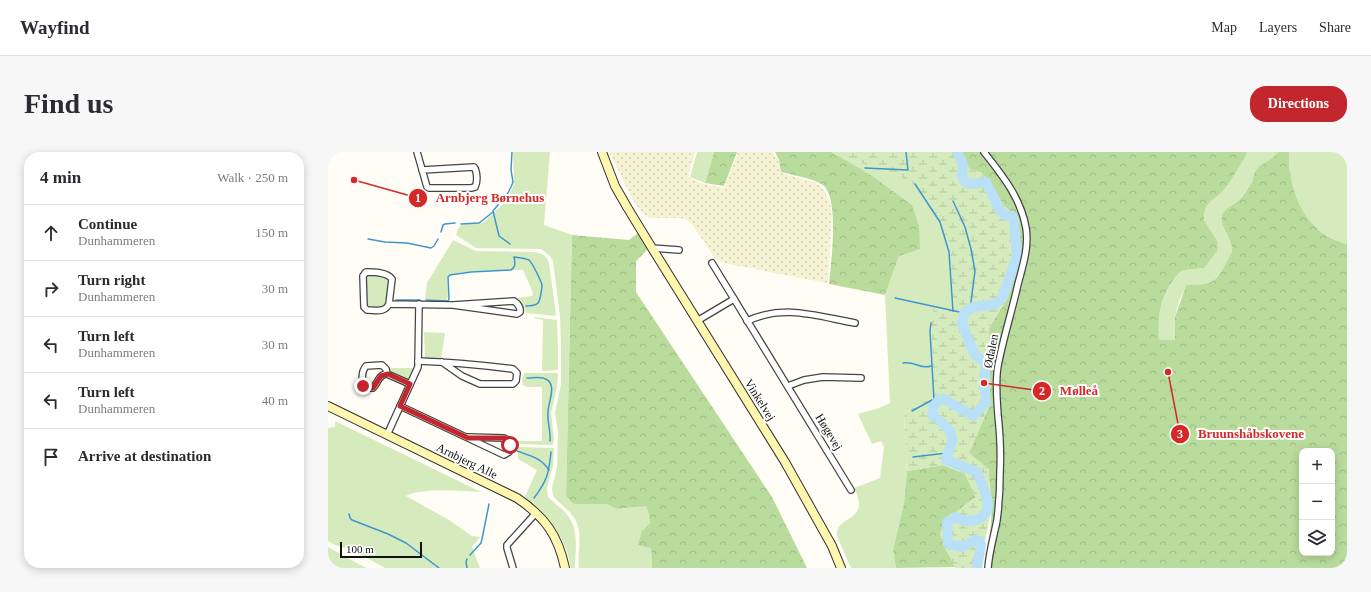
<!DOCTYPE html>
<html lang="en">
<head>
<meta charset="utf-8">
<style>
	:root { --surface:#fff; --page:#f7f7f7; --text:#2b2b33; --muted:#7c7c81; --line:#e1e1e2; --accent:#c4262e }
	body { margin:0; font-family:"Times New Roman",serif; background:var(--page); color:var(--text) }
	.controls { position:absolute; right:12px; bottom:12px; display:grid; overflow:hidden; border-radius:8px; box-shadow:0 2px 10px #0003 }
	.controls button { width:36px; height:36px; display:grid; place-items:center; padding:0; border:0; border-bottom:1px solid var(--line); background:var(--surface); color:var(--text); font:20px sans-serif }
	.scale { position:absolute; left:12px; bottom:10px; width:82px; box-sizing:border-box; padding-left:4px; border:2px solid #111; border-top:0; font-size:11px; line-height:14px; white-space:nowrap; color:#111; -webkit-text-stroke:3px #fff; paint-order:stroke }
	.stop { position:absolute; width:12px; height:12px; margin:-9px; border:3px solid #c4262e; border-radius:50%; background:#fff }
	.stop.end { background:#c4262e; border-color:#fff; box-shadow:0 1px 4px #0008 }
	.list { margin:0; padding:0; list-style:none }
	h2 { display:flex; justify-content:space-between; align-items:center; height:52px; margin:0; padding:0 16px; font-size:17px }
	h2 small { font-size:13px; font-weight:400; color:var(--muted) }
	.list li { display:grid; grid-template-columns:26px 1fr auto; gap:12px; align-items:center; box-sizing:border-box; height:56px; padding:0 16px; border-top:1px solid var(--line) }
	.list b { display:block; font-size:15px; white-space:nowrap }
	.list p { margin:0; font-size:13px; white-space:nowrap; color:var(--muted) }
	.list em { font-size:13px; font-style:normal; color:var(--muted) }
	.icon { flex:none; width:22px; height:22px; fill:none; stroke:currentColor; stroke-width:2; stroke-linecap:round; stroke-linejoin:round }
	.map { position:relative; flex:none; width:1019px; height:416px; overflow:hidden; border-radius:16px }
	header { display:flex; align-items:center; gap:24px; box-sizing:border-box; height:56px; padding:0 20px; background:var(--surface); border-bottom:1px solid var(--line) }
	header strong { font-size:19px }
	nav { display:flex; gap:22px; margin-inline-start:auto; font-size:14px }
	.intro { display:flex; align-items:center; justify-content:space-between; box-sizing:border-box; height:96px; padding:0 24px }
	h1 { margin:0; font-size:28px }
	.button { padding:10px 18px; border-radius:16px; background:var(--accent); color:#fff; font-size:14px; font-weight:700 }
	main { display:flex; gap:24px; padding:0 24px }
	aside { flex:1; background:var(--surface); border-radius:16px; box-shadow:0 2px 10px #0003 }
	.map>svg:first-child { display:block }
</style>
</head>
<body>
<header>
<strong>Wayfind</strong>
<nav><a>Map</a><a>Layers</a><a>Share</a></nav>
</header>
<div class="intro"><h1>Find us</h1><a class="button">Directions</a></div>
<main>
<aside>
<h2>4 min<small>Walk · 250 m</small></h2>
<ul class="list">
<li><svg class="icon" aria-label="ahead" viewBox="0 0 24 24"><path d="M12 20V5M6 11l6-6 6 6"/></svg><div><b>Continue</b><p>Dunhammeren</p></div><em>150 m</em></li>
<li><svg class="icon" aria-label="right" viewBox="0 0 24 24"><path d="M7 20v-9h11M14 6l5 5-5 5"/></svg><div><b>Turn right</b><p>Dunhammeren</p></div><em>30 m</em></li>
<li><svg class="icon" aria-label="left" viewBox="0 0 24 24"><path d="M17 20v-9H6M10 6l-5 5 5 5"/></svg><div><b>Turn left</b><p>Dunhammeren</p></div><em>30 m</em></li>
<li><svg class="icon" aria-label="left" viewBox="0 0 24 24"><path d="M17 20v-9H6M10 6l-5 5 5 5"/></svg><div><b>Turn left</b><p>Dunhammeren</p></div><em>40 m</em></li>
<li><svg class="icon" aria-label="arrive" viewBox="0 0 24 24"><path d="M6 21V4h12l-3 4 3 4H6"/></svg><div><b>Arrive at destination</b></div></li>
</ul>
</aside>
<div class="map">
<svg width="1019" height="416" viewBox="0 0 1019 416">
	<defs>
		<pattern id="farmland-dots" width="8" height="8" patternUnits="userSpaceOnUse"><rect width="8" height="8" fill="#f6f3d4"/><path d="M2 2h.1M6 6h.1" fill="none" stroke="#d2cfb5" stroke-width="1.8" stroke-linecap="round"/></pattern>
		<pattern id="forest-crowns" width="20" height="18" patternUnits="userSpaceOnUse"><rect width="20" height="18" fill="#b9dc9c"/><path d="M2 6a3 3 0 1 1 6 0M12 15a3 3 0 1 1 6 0" fill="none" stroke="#9ebc85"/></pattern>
		<pattern id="wetland-marsh" width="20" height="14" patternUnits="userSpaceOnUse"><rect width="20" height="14" fill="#d5ebbd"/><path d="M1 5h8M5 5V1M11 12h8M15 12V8" fill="none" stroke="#b6c8a1"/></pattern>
	</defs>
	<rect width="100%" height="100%" fill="#fffdf5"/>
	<path fill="url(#farmland-dots)" d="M 281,0 L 367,0 L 361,21 L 361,26 L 373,31 L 396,36 L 410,0 L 445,0 L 450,8 L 453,21 L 489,31 L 496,38 L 502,51 L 504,62 L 500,129 L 499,131 L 396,111 L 388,108 L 364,72 L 360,68 L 353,66 L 325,66 L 320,65 L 315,62 L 306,50 Z"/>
	<g fill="#d5ebbd">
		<path d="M 185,0 L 222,0 L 216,73 L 244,83 L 238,343 L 247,352 L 278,352 L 290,357 L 318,354 L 321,362 L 322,371 L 314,379 L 323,396 L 324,416 L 251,416 C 249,401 255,383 248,369 C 243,359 232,352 225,344 L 224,336 L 229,315 L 230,280 L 227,261 L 233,232 L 233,194 L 232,165 L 225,109 L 222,104 L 213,97 L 148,96 L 128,83 L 130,77 L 133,73 L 155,71 L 171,56 L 181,44 L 186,32 Z"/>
		<path d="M 369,0 L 386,0 L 377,31 L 362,25 Z"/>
		<path d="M 919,0 L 950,0 L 946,6 L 928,18 L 923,32 L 911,48 L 900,56 L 895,75 L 905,95 L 904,100 C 889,126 892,133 859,133 L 851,149 L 847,165 L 847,188 L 833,188 L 831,187 C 830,166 831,148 844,130 C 847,126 849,122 854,119 C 861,117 869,117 876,116 L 890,90 L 876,68 C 875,50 887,48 896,38 C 904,28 910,16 917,6 Z"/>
		<path d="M 961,0 L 1019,0 L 1019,92 C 977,82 960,39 961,0 Z"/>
		<path d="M 507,3 L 568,22 L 589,35 L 612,70 L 621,100 L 626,156 L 603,171 L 606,245 L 576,261 L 579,319 L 576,351 L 565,398 L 568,416 L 523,416 L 509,384 C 507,362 544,371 526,336 L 552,326 L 556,295 L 553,289 L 544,292 L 530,262 L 551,256 L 562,251 L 557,143 L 571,104 L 584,53 L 546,25 Z"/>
		<path d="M 125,88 L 148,99 L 203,100 C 211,100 218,102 221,111 L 228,162 L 227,164 L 198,161 C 197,155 191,151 190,146 L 204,144 L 205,141 L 195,118 L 144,119 L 121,123 L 119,127 L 120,145 L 118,148 L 97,147 L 99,131 Z"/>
		<path d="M 41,122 L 58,124 L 61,129 L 57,153 L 54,156 L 40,155 L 37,152 L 37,125 Z"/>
		<path d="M 207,165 L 229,168 L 230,194 L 230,218 L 214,219 L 215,168 L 206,166 Z"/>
		<path d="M 96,180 L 117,181 L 113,207 L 97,207 Z"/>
		<path d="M 60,216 L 87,216 L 83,226 L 76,228 L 63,221 Z"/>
		<path d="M 196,221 L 229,221 L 230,222 L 229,235 L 223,261 L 226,287 L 225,293 L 186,292 L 186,289 L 214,289 L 214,235 L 199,235 L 195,233 L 194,228 Z"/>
		<path d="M 7,269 L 153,340 C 134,339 94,335 78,344 L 121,368 L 144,384 L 152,385 L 144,395 L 152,416 L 57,416 L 28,400 L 7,393 L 0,389 L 0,276 L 7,275 Z"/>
		<path d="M 190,295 L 226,296 L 225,314 L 219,336 L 220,345 C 227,352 237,358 242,367 C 251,381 247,400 247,416 L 243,416 C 238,387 221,361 197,345 L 209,318 L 190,307 Z"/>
		<path d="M 0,395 L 38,416 L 0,416 Z"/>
	</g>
	<g fill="url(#forest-crowns)" fill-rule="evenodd">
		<path d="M 386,0 L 409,0 L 396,34 L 377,31 Z"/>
		<path d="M 447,0 L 504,0 L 546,25 L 584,53 L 591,74 L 592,97 L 571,104 L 557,143 L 501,132 C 503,109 511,53 497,35 C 490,27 464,23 453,20 L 451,8 Z"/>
		<path d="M 631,0 L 919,0 L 917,6 C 910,16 904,28 896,38 C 887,48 875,50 876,68 L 890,90 L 889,99 L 876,116 C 869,117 861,117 854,119 C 849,122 847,126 844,130 C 831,148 830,166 831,187 L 833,188 L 847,188 L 847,165 L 858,134 L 859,133 C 892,133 889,126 904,100 C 906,88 892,78 894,65 C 895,56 906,53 911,48 C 916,43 921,35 924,30 C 925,26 926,21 928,18 C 934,10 944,9 950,0 L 961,0 C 960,39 977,82 1019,92 L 1019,416 L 660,416 L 664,353 L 641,301 L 662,252 L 661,176 L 680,145 L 692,107 L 686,62 L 677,55 L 654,21 L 641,17 L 636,5 ZM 974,299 L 1004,299 L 1004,401 L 974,401 Z"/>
		<path d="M 310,81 L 320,97 L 308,109 L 308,140 L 444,345 L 479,416 L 324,416 L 323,396 L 310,393 L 314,379 L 322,371 L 321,362 L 318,354 L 289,357 L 278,352 L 246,352 L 238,344 L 244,83 L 301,88 Z"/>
		<path d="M 615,313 L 637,322 L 648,345 L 615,370 L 615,392 L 628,415 L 568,416 L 565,398 L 576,351 L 579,319 Z"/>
	</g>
	<path fill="url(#wetland-marsh)" d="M 504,0 L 631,0 L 636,5 L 641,17 L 654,21 L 677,55 L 686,62 L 690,81 L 692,107 L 680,145 L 661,176 L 662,252 L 641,301 L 661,317 L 664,353 L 652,416 L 627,416 L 612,383 L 615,370 L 648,345 L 637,322 L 615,313 L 579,319 L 576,261 L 606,244 L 603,171 L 606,153 L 626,156 L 621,100 L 612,70 L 589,35 L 568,22 L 507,3 Z"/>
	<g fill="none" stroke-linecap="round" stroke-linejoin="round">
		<g stroke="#3f96cf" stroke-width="1.5">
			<path d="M 537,16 L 580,18 L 578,0"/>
			<path d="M 587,32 L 612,70 L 621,100 L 625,159"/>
			<path d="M 625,49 L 637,75 L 643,97 L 647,119 L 642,157"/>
			<path d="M 133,72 L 151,71 L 165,60"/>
			<path d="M 113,80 L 115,73 L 117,72 L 127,71"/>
			<path d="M 40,87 L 57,90 L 79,91 L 103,96 L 106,94 L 110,87"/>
			<path d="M 182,92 L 171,84 L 165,59 L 180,41 L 183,35 L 185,30 L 183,18 L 184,0"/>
			<path d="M 567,146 L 636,161"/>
			<path d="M 68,148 L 92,148"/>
			<path d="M 98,148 L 120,149 L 121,147 L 120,125 L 122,123 L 143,120 L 183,118 C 188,115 187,110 186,105 C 191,106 197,106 201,108 C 204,110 213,129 214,133 C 214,137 212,149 210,151 C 207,154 202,154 198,154"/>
			<path d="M 603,171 L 602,179 L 606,248"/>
			<path d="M 575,211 C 588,209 592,218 603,214"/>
			<path d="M 199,226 C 204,226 210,225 215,226 C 231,230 220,250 220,260 C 219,270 223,279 222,289"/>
			<path d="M 584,259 L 604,248 L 611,248"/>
			<path d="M 189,299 C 203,304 213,306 221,318"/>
			<path d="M 585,305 L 619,301"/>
			<path d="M 206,346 C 219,329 221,321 223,300"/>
			<path d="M 21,362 L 22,366 L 24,368 L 60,382 L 78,391 L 111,416"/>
			<path d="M 142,403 L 153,391 L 154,387 L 161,352"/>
			<path d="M 139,407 L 138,410 L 139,416"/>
		</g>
		<path stroke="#b9e0f7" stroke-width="10" d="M 629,0 L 635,12 L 634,24 L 637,30 L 643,32 L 658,30 L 672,59 L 677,63 L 684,64 L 686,70 L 689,104 L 675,144 L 670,150 L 665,153 L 645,155 L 636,161 L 634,172 L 647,203 L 658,211 L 656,231 L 658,251 L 645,264 L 616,247 L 611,248 L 605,255 L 604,263 C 616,273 629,279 622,296 C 620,301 618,303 618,308 L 649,320 C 651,327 660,345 660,351 C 660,370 640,372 627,365 L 619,370 L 620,392 L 634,395 L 647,388 L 652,389 L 653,393 L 649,416"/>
		<g stroke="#444" stroke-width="8">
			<g id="street">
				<path d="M 89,0 L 99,35 L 101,36 L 143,36 L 147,35 C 150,30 149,19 146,15 L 94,18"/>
				<path d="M 656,0 C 674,23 693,46 698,76 C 701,95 695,113 690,132 C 684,159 675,187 670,214 C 667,230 669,247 670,263 C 672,282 673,301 672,320 C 672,336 671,353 669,368 C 666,384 661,400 660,416"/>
				<path d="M 324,96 L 351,98"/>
				<path d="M 384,111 L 523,338"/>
				<path d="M 61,152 C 57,161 48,158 39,158 L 36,155 L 35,124 L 38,120 C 46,120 59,120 64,127 L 61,152 L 125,153 L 186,149 C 190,152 193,155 192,160 L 189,162 L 125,153"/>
				<path d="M 369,169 L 406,147"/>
				<path d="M 419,169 C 456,152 488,164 527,171"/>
				<path d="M 90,209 C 122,210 153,213 185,217 L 189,221 L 188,229 L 185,232 L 152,232 L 134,224 L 114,210"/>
				<path d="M 59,222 L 58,217 L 54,213 L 38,214 C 33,220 33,230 38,236 L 45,236 C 50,231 51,222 59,222 L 82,232"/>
				<path d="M 460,234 L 476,228 L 495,225 L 533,226"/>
				<path d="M 72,254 L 176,303 L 181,300 L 181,289 L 176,286 L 140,285"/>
				<path d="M 59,283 L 90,215 L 91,152"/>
				<path d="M 185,416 L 179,396 L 179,393 L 208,361"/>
			</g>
		</g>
		<g stroke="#333" stroke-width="10">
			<g id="secondary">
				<path d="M 274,0 L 287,34 L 299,55 L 324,96 L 457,310 L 504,394 L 513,416"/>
				<path d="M 0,254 L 189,346 C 217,365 230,383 237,416"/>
			</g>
		</g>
		<use href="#street" stroke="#fff" stroke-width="5.5"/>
		<use href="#secondary" stroke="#fff6b0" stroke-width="8"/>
	</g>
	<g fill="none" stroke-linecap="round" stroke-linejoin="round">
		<path stroke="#c4262e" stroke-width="5" d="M 35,234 L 38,236 L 45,236 L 53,224 L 60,222 L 82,232 L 72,254 L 140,286 L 176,286 L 181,290 L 182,293"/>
	</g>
	<g text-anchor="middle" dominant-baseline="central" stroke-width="4" stroke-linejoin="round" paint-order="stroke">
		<g font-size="12" fill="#111" stroke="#fff">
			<text transform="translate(663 199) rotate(-79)">Ødalen</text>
			<text transform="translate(432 248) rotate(58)">Vinkelvej</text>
			<text transform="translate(501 280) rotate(59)">Høgevej</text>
			<text transform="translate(139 309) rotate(26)">Arnbjerg Alle</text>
		</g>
	</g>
	<path fill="none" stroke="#d62828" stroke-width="1.5" d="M26 28L90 46M656 231L714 239M840 220L852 282"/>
	<g fill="#d62828" stroke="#fff" stroke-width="1.5">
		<circle cx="26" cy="28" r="4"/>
		<circle cx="656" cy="231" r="4"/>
		<circle cx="840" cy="220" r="4"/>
		<circle cx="90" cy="46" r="10"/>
		<circle cx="714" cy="239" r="10"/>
		<circle cx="852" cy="282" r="10"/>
	</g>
	<g font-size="12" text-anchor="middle" font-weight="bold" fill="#fff">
		<text x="90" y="50">1</text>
		<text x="714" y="243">2</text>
		<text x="852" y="286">3</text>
	</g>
	<g font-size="13" text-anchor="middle" font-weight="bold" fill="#d62828" stroke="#fff" stroke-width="4" stroke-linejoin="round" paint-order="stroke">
		<text x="162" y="50">Arnbjerg Børnehus</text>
		<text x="751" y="243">Mølleå</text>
		<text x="923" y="286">Bruunshåbskovene</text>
	</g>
</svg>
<div class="controls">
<button>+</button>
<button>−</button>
<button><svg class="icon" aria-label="layers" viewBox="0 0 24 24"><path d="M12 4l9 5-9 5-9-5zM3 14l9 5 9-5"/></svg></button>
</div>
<div class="scale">100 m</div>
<div class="stop" style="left:182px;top:293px"></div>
<div class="stop end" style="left:35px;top:234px"></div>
</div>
</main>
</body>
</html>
